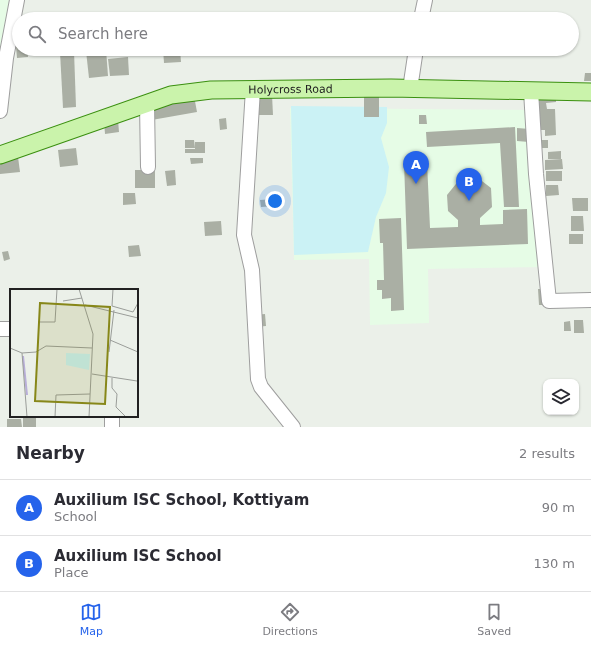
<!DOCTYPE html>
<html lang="en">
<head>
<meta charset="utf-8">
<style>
	:root { --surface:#fff; --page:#f7f7f7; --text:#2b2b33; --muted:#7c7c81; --line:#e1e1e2; --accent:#2563eb }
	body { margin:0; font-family:"DejaVu Sans",sans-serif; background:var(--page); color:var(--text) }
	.controls { position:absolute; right:12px; bottom:12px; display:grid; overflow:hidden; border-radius:8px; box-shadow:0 1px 3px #0004 }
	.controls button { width:36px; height:36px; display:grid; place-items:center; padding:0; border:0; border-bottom:1px solid var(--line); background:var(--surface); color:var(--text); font:20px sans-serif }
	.you { position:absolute; left:275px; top:201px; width:14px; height:14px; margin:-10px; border:3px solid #fff; border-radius:50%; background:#1a73e8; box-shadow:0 0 0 6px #1a73e833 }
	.badge { display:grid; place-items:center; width:26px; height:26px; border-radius:50%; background:var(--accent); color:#fff; font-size:13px; font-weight:700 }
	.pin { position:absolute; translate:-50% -33px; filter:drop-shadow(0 1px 2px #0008) }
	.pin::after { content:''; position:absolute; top:21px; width:14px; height:12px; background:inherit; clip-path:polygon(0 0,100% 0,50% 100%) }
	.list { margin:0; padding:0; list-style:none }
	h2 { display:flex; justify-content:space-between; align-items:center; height:52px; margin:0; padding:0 16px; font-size:17px }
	h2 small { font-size:13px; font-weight:400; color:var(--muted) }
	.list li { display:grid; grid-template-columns:26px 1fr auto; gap:12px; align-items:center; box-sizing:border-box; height:56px; padding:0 16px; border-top:1px solid var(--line) }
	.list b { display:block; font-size:15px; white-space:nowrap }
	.list p { margin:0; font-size:13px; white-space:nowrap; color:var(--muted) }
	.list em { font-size:13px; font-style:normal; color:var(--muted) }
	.icon { flex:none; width:22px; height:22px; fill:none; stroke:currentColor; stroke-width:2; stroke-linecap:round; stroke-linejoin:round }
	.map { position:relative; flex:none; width:591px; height:427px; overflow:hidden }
	.search { position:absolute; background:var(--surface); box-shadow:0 1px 3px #0004; left:12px; right:12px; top:12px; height:44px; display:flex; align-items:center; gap:10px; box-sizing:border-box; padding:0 14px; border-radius:22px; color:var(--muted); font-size:15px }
	.sheet { height:164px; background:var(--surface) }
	nav { display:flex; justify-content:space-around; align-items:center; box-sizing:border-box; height:56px; border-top:1px solid var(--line); background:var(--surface); font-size:11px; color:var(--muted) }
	nav a { display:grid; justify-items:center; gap:2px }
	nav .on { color:var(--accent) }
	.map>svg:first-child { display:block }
</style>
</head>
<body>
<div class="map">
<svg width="591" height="427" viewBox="0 0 591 427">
	<rect width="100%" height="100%" fill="#ebf0e9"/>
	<g fill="#e6fce6">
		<path d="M 0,0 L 9,0 L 0,55 Z"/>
		<path d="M 290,108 L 536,110 L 544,267 L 428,269 L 429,323 L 370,325 L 369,259 L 294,260 Z"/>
	</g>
	<path fill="#cbf2f5" d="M 291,106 L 387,107 L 387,123 L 381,138 L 389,167 L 386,193 L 376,217 L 368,252 L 294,255 Z"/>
	<g fill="#aaafa4">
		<path d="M 16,47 L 19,47 L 19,49 L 27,49 L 28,57 L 17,58 Z"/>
		<path d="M 106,49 L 108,76 L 89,78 L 86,51 Z"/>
		<path d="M 163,49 L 180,49 L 181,62 L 164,63 Z"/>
		<path d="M 387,49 L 401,49 L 400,53 Z"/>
		<path d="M 74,51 L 76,107 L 63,108 L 60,52 Z"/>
		<path d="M 128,57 L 129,75 L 110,76 L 108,59 Z"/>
		<path d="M 585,73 L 591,73 L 591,81 L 584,81 Z"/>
		<path d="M 272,95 L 273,115 L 253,115 L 252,96 Z"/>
		<path d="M 556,95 L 556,102 L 546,103 L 547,109 L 555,109 L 556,135 L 545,136 L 545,130 L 536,130 L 534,97 Z"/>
		<path d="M 194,96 L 197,112 L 146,121 L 143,105 Z"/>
		<rect x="364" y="97" width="15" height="20"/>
		<path d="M 419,115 L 426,115 L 427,124 L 419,124 Z"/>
		<path d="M 226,118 L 227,129 L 220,130 L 219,119 Z"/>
		<path d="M 118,120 L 119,132 L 105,134 L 104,121 Z"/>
		<path d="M 515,127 L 519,207 L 504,207 L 500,143 L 427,147 L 426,132 Z"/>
		<path d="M 517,128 L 530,129 L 529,142 L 517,141 Z"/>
		<path d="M 185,140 L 194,140 L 195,148 L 185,148 Z"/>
		<rect x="539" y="140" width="9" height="8"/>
		<path d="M 195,142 L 205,142 L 205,153 L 185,153 L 185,149 L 195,149 Z"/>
		<path d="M 76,148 L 78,165 L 60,167 L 58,150 Z"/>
		<path d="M 561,151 L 561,159 L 548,159 L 548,152 Z"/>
		<path d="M 18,157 L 20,172 L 0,174 L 0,159 Z"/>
		<path d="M 190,158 L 203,158 L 203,163 L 191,164 Z"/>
		<path d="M 562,159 L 563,169 L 545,170 L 545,160 Z"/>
		<path d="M 155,162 L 155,188 L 135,188 L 135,170 L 145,170 Z"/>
		<path d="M 404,162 L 427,162 L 430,228 L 458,227 L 458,220 L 448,211 L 447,195 L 460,179 L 478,178 L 491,188 L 492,207 L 480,218 L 480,225 L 503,224 L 503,210 L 527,209 L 528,244 L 407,249 Z"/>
		<path d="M 175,170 L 176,185 L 167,186 L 165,171 Z"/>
		<rect x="546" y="171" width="16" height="10"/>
		<path d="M 546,185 L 558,185 L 559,195 L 546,196 Z"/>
		<path d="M 123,193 L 135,193 L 136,204 L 123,205 Z"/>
		<path d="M 572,198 L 588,198 L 588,211 L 573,211 Z"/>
		<path d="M 274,199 L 275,206 L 261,207 L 260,200 Z"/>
		<path d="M 571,216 L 583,216 L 584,231 L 571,231 Z"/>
		<path d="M 401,218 L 404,310 L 391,311 L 391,298 L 382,299 L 382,290 L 377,290 L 377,280 L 384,280 L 383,243 L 380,243 L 379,219 Z"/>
		<path d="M 221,221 L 222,235 L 205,236 L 204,222 Z"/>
		<rect x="569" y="234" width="14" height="10"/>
		<path d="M 139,245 L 141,256 L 129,257 L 128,246 Z"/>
		<path d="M 8,251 L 10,259 L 4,261 L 2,252 Z"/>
		<path d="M 538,289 L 544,289 L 545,305 L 539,305 Z"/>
		<path d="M 265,314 L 266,326 L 255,327 L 254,315 Z"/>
		<path d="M 574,320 L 583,320 L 584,333 L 574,333 Z"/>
		<path d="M 570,321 L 571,331 L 564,331 L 564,322 Z"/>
		<rect x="23" y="416" width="13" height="11"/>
		<path d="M 7,419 L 21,419 L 22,427 L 7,427 Z"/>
	</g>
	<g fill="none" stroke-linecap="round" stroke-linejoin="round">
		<g stroke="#9e9e9e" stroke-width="16">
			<g id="minor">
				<path d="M 421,19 L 425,0"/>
				<path d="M 253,89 L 244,235 L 252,270 L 258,379 L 261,387 L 293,427"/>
				<path d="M 410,89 L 416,49"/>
				<path d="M 531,91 L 536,174 L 549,301 L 591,300"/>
				<path d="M 147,104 L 148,167"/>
				<path d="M 0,111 L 6,58 L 17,0"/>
				<path d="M 0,329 L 11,329"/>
				<path d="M 112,416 L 112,427"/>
			</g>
		</g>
		<g stroke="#3a8f0f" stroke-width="19">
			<g id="major">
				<path id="s1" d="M 0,155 L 171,95 L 211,90 L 391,88 L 591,92"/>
			</g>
		</g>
		<use href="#minor" stroke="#fff" stroke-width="14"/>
		<use href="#major" stroke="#caf3ab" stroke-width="17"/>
	</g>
	<g text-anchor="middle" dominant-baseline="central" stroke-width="3" stroke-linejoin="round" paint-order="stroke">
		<g font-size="11" fill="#212121" stroke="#fff">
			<text stroke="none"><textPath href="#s1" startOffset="301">Holycross Road</textPath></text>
		</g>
	</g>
	<g transform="translate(10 289)">
		<rect width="128" height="128" fill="#ebf0e9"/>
		<path d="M 56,64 L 80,65 L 79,81 L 56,76 Z" fill="#cbf2f5"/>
		<path fill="none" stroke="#b8aed9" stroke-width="2" d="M 13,67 L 17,106"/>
		<path fill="none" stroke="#9a9d99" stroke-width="1" d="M 69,0 L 83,45 L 79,128M 103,0 L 102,17 L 123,23 L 128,14M 53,12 L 72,9M 75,16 L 128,29M 28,33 L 45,33 L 47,0M 100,51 L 128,63M 0,59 L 12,64 L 26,63 L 36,57 L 82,59M 99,63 L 104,21M 12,64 L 17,128M 82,85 L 127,92M 102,89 L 102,99 L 107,105 L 106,118 L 116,128M 45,128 L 46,106 L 80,105"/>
		<path fill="#878719" fill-opacity="0.15" stroke="#878719" stroke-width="2" d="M 30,14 L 100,18 L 95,115 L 25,112 Z"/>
		<rect width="128" height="128" fill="none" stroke="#212121" stroke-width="2"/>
	</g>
</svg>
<div class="controls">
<button><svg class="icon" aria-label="layers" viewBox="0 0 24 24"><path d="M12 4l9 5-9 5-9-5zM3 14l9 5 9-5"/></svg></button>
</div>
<div class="you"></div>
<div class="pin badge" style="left:416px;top:184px">A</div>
<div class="pin badge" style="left:469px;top:201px">B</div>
<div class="search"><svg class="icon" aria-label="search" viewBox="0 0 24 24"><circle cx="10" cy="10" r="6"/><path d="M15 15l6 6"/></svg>Search here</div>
</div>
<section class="sheet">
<h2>Nearby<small>2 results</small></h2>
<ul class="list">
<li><span class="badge">A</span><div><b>Auxilium ISC School, Kottiyam</b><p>School</p></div><em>90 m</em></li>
<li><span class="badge">B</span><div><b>Auxilium ISC School</b><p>Place</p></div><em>130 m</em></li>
</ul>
</section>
<nav>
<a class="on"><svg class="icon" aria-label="map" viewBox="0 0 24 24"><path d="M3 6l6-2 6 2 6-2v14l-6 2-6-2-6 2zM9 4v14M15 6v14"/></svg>Map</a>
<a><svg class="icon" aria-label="directions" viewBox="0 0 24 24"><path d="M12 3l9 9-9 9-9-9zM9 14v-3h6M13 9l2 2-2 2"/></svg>Directions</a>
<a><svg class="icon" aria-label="saved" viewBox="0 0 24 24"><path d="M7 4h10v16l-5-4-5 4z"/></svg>Saved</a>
</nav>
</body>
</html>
